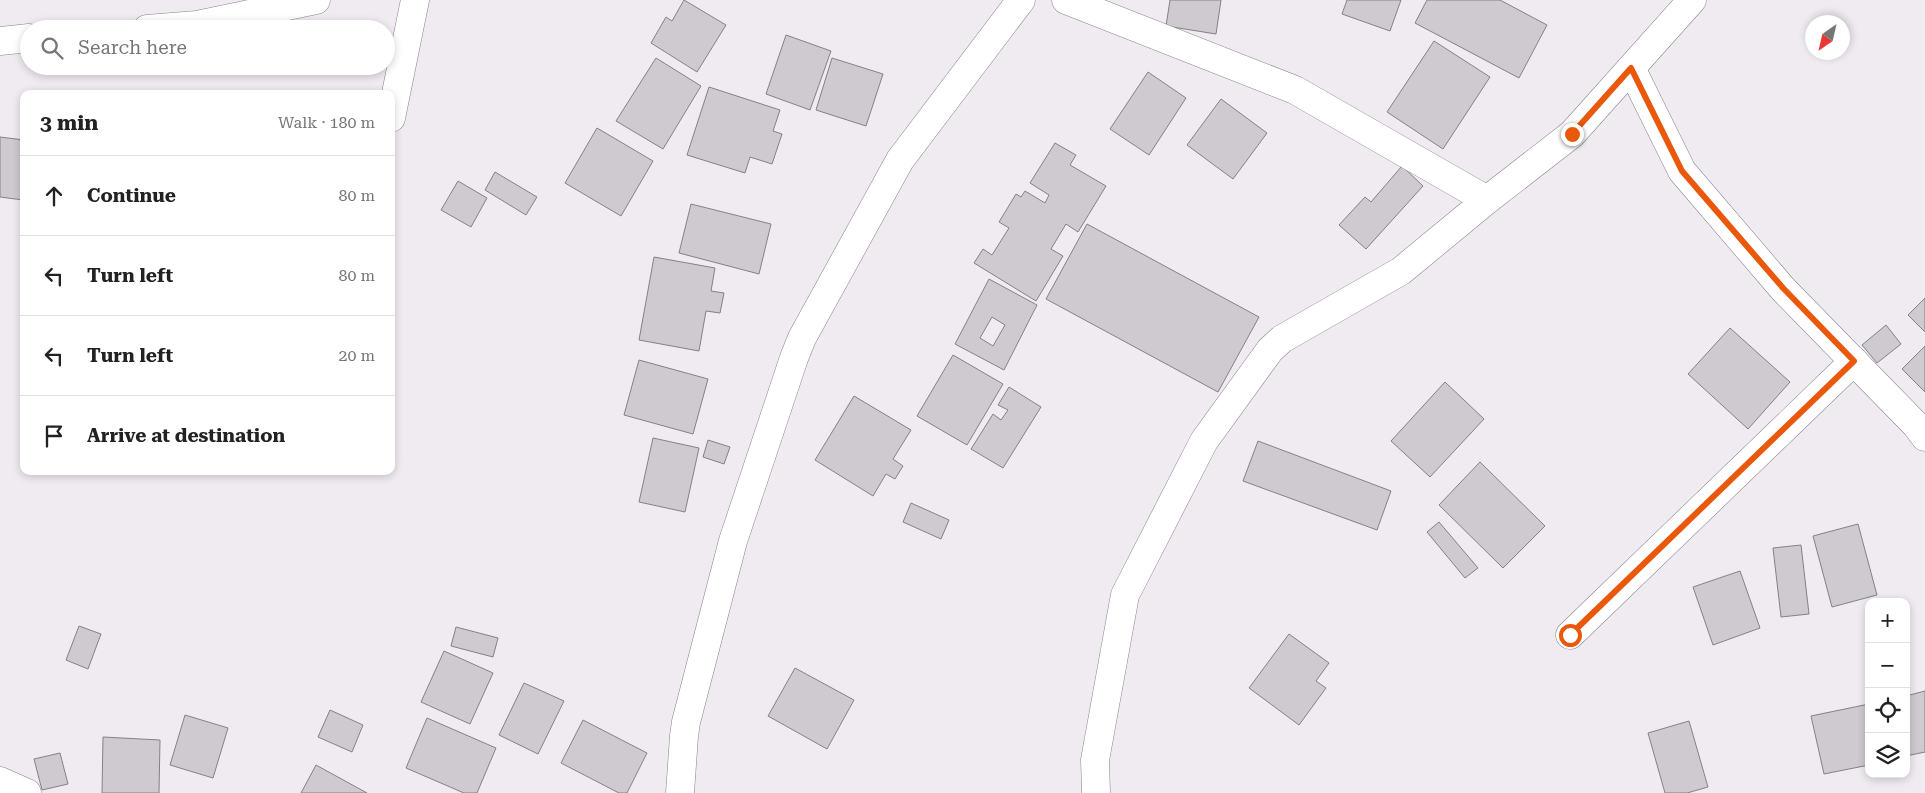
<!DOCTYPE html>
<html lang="en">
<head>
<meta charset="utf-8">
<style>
	:root { --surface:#fff; --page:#f6f6f6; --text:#222; --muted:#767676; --line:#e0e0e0 }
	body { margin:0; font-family:"Roboto Serif",serif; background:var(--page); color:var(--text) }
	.controls { position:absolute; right:15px; bottom:15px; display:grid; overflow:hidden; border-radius:10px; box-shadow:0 2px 8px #0003 }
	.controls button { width:45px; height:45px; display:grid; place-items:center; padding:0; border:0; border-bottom:1px solid var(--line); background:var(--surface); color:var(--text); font:25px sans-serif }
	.compass { position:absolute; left:1805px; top:15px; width:45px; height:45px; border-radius:50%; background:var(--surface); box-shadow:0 2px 8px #0003; rotate:214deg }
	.stop { position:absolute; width:15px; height:15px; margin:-11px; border:4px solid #ea580c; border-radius:50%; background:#fff }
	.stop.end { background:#ea580c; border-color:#fff; box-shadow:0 1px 5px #0008 }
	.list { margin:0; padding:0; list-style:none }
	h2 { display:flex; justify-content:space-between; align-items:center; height:65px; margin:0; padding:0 20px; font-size:21px }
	h2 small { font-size:16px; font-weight:400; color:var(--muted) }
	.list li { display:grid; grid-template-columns:32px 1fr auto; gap:15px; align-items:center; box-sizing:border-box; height:80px; padding:0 20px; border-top:1px solid var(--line) }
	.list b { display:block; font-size:19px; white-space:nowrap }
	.list em { font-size:16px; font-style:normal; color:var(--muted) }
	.icon { flex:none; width:28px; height:28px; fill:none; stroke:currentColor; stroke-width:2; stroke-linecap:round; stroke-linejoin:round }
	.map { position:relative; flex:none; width:1925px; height:793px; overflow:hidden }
	.search { position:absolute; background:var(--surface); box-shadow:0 2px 8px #0003; left:20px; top:20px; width:375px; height:55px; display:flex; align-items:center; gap:12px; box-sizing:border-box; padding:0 18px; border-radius:28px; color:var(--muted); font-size:19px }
	.panel { position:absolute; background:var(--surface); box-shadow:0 2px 8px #0003; left:20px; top:90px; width:375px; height:385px; border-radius:10px }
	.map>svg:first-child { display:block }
</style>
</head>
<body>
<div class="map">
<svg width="1925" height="793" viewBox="0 0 1925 793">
	<rect width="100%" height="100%" fill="#efebf1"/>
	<g fill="#cecad0" stroke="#848186" fill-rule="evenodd">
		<path d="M 684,0 L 726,25 L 697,72 L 651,43 L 666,17 L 672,21 Z"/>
		<path d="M 1170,0 L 1221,0 L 1216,34 L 1166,26 Z"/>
		<path d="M 1347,0 L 1401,0 L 1390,31 L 1342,14 Z"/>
		<path d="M 1427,0 L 1500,0 L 1547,25 L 1519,78 L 1415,23 Z"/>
		<path d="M 786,35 L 831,51 L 810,110 L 766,94 Z"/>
		<path d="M 1434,41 L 1490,77 L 1443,149 L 1387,112 Z"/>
		<path d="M 656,58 L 701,86 L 663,149 L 616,121 Z"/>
		<path d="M 832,58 L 883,74 L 866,126 L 816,110 Z"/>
		<path d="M 1148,72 L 1186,98 L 1149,155 L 1110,129 Z"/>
		<path d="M 709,87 L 780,110 L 773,131 L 782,134 L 772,164 L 750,157 L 745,173 L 687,155 Z"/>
		<path d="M 1221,99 L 1267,133 L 1233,179 L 1187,145 Z"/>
		<path d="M 597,128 L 653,161 L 621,216 L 565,183 Z"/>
		<path d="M 0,137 L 24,140 L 23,200 L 0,197 Z"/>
		<path d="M 1055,143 L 1076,155 L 1070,165 L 1106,186 L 1078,232 L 1066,224 L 1051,249 L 1063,256 L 1036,301 L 974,263 L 983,249 L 992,255 L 1009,228 L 999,222 L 1016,194 L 1021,197 L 1025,191 L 1045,203 L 1049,195 L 1030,183 Z"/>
		<path d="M 1402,166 L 1423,186 L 1366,249 L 1339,225 L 1365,197 L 1371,202 Z"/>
		<path d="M 495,172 L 537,197 L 526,215 L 485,190 Z"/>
		<path d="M 458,181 L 487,198 L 471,227 L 441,210 Z"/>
		<path d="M 691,204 L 771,224 L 759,274 L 679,253 Z"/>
		<path d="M 1087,224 L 1259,317 L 1218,392 L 1046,299 Z"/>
		<path d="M 654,257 L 715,268 L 711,291 L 724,293 L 720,313 L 706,311 L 699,351 L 639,340 Z"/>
		<path d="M 989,279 L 1037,305 L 1004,370 L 955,344 ZM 992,317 L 1005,325 L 993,346 L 980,338 Z"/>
		<path d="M 1925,298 L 1925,332 L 1908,315 Z"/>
		<path d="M 1886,325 L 1901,344 L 1877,363 L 1862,345 Z"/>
		<path d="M 1730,328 L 1790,382 L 1748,429 L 1688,374 Z"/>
		<path d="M 1925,346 L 1925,392 L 1902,369 Z"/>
		<path d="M 953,355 L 1003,384 L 967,445 L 917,416 Z"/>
		<path d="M 639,360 L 708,379 L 693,434 L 624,415 Z"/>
		<path d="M 1445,382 L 1484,419 L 1430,477 L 1391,441 Z"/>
		<path d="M 1009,387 L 1041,407 L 1003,468 L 971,449 L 993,414 L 1001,420 L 1008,410 L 998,405 Z"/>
		<path d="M 854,396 L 911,430 L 893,459 L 903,466 L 895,479 L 886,474 L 873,496 L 815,460 Z"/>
		<path d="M 653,438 L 699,448 L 685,512 L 639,502 Z"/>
		<path d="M 708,440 L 730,447 L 724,464 L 703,457 Z"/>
		<path d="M 1258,441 L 1391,491 L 1377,530 L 1243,481 Z"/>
		<path d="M 1480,462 L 1545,526 L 1503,568 L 1439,505 Z"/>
		<path d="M 911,503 L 949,520 L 941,539 L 903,522 Z"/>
		<path d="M 1439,522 L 1478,568 L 1465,578 L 1427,532 Z"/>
		<path d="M 1858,524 L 1877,595 L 1832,607 L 1813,536 Z"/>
		<path d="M 1801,545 L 1809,614 L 1781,617 L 1773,548 Z"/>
		<path d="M 1740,571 L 1760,628 L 1713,645 L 1693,587 Z"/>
		<path d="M 79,626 L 101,634 L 88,669 L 66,660 Z"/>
		<path d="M 456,627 L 498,638 L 493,657 L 451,646 Z"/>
		<path d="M 1289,634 L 1329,663 L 1316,681 L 1326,688 L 1299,725 L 1249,688 Z"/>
		<path d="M 444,651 L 493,673 L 470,724 L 421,702 Z"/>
		<path d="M 795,668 L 854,700 L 827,749 L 768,716 Z"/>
		<path d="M 524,683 L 564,701 L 538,754 L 499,735 Z"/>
		<path d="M 1925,691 L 1925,752 L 1906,756 L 1906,696 Z"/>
		<path d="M 1869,704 L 1869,765 L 1824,774 L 1811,716 Z"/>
		<path d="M 330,710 L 363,725 L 352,752 L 318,737 Z"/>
		<path d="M 185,715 L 228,728 L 213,778 L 170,765 Z"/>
		<path d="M 427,718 L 496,748 L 477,793 L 464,793 L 406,768 Z"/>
		<path d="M 583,720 L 647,753 L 627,793 L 619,793 L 561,763 Z"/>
		<path d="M 1689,721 L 1708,787 L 1687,793 L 1665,793 L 1648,733 Z"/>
		<path d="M 103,737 L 160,740 L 159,793 L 102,793 Z"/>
		<path d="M 60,753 L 68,784 L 42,790 L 34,759 Z"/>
		<path d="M 316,765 L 367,793 L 301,793 Z"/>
	</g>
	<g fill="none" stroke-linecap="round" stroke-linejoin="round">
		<g stroke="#878489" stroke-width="29">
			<g id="street">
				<path d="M 1066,0 L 1295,90 L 1487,200"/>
				<path d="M 147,29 L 197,25 L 316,0"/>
				<path d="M 0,41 L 29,38"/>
				<path d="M 1631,68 L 1682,171 L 1783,289 L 1916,425 L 1925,437"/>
				<path d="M 391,118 L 415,0"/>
				<path d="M 1570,635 L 1854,361"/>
				<path d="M 0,781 L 27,793"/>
				<path d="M 680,793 L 684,736 L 686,722 L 733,541 L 794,358 L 802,338 L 900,160 L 1021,0"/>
				<path d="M 1096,793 L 1095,760 L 1125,595 L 1204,441 L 1270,350 L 1282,339 L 1401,271 L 1487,200 L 1572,134 L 1692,0"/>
			</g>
		</g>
		<use href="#street" stroke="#fff" stroke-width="28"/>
	</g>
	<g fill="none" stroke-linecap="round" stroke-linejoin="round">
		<path stroke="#ea580c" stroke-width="6" d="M 1570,635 L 1854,361 L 1783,288 L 1682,171 L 1631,68 L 1572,134"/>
	</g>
</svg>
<div class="controls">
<button>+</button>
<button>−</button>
<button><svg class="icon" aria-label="locate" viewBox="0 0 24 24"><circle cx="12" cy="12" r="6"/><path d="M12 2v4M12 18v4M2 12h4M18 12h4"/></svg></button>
<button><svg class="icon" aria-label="layers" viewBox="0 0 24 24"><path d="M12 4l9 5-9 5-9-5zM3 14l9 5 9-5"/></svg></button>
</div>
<svg class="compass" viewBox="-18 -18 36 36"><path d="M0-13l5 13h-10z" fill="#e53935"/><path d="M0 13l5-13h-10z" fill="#767676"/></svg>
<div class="stop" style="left:1570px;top:635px"></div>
<div class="stop end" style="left:1572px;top:134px"></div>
<div class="search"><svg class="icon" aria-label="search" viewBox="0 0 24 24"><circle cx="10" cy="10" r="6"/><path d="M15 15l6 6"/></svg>Search here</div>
<section class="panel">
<h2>3 min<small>Walk · 180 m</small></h2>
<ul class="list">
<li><svg class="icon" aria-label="ahead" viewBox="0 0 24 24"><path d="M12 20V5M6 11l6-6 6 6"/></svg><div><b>Continue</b></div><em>80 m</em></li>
<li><svg class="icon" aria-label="left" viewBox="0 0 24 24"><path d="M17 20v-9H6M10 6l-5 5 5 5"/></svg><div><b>Turn left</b></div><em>80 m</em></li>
<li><svg class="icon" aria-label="left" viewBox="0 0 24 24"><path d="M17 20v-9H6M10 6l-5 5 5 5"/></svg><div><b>Turn left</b></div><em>20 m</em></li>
<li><svg class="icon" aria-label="arrive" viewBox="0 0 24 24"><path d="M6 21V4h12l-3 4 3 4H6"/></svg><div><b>Arrive at destination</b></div></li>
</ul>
</section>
</div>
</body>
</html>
